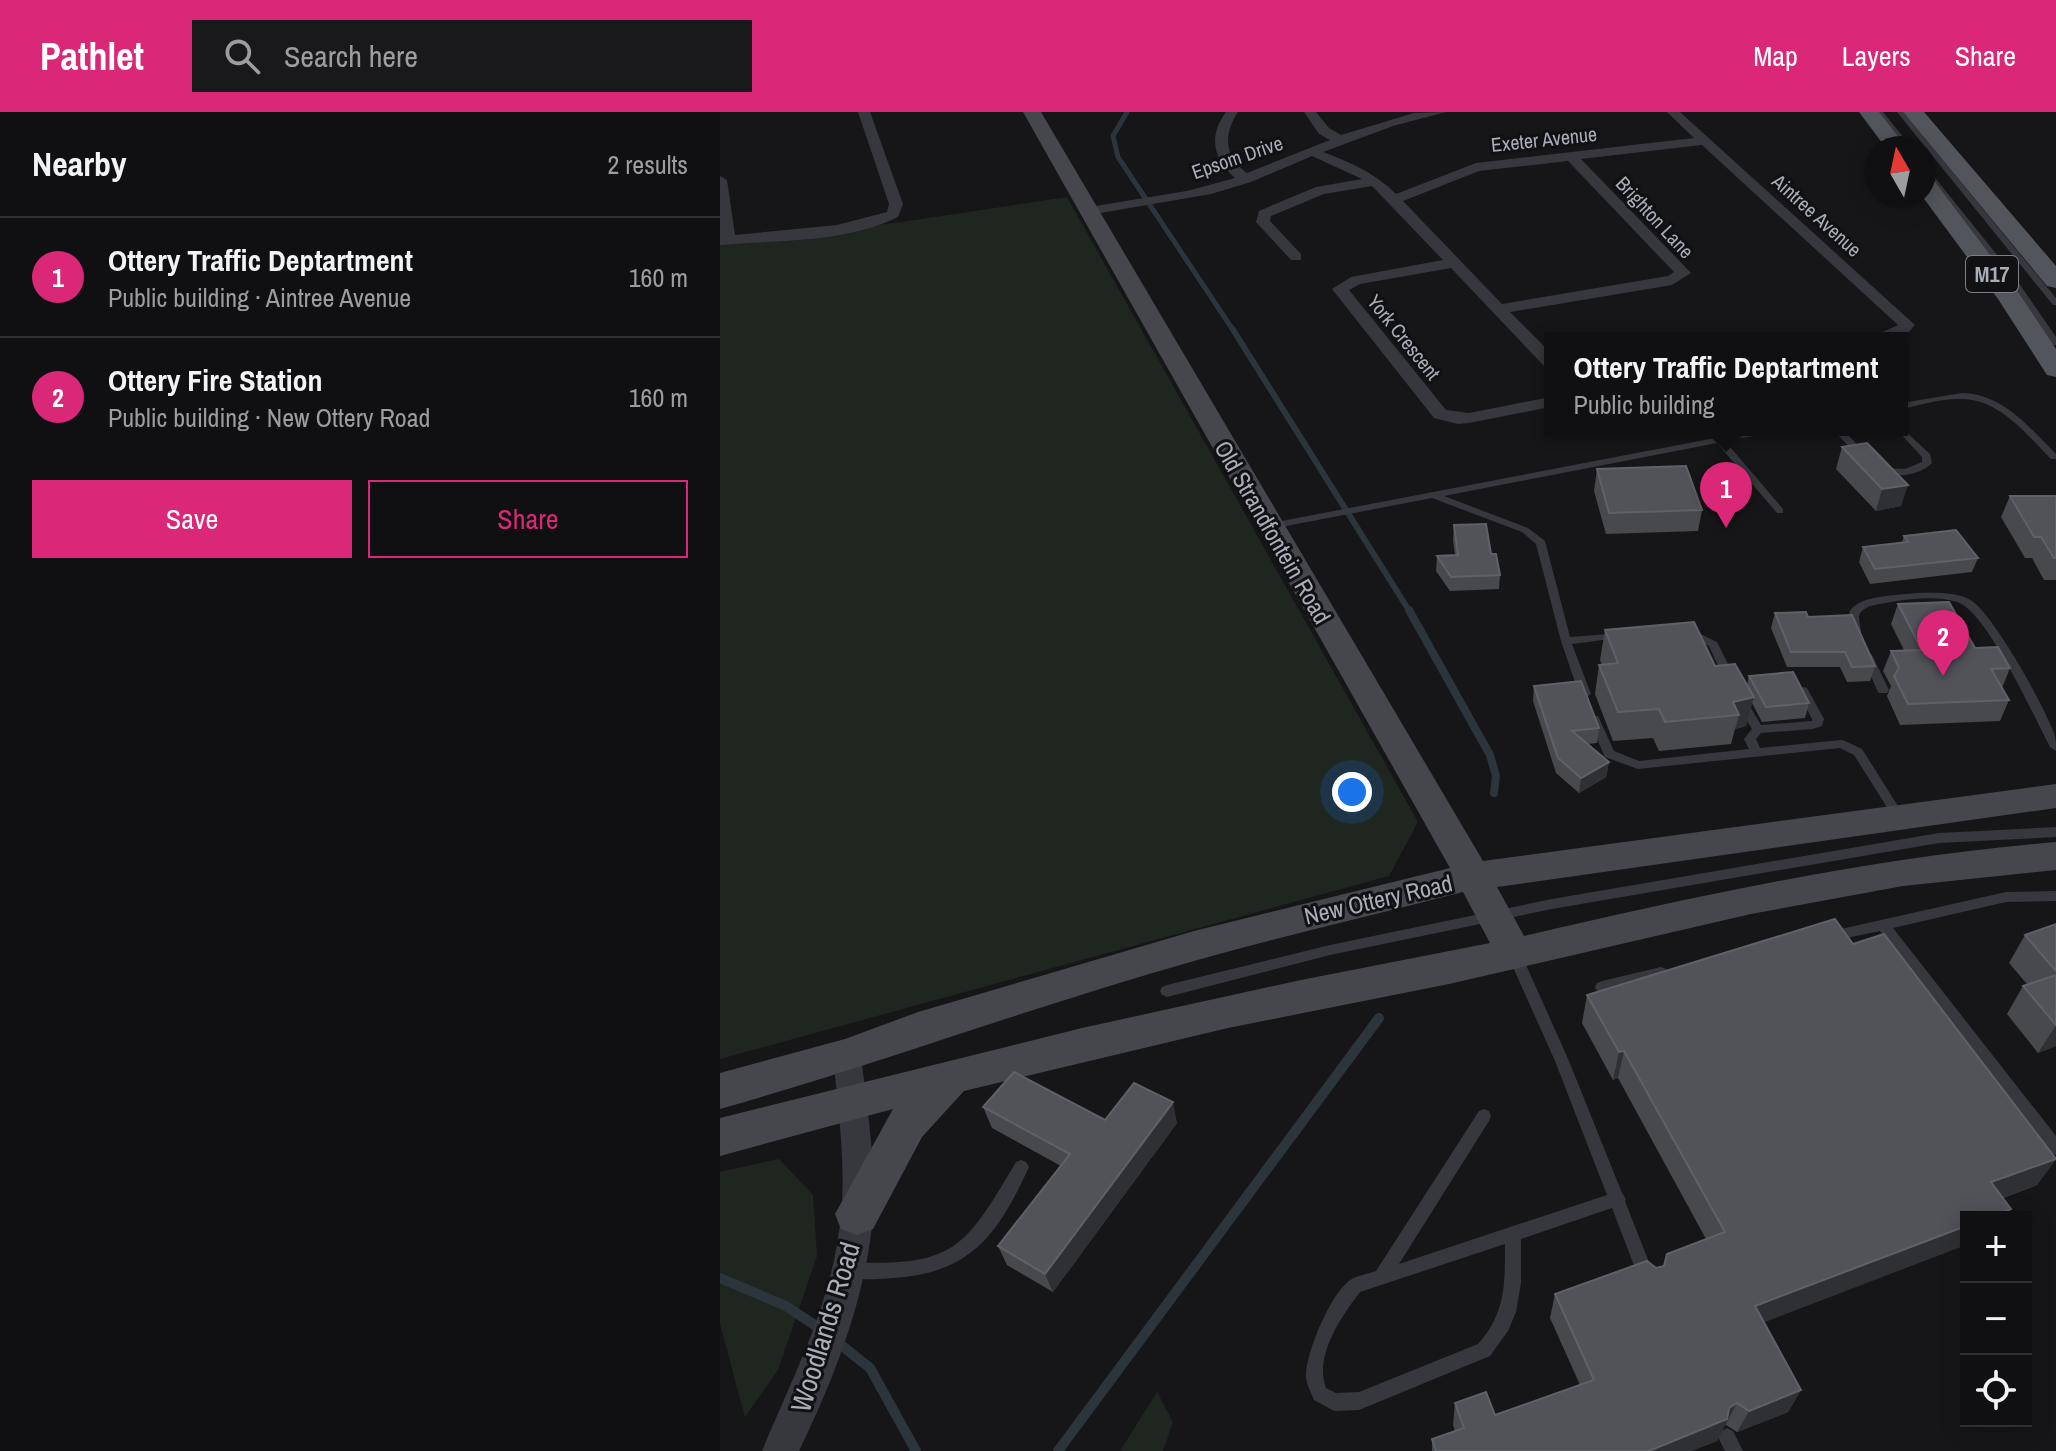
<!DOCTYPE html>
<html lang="en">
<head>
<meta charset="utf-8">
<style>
	:root { --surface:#101012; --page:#19191b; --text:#f1f3f6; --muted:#9c9d9f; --line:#303032; --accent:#db2777 }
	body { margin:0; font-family:"Archivo Narrow",sans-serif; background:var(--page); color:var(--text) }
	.controls { position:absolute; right:24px; bottom:24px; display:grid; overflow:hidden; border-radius:0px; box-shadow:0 4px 20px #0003 }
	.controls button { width:72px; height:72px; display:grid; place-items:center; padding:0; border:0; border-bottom:2px solid var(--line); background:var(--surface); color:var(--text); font:40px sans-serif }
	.compass { position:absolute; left:1144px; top:24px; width:72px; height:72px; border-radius:50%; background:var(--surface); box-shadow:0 4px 20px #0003; rotate:351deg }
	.you { position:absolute; left:632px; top:680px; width:28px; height:28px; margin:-20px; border:6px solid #fff; border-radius:50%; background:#1a73e8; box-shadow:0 0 0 12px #1a73e833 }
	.badge { display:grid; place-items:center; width:52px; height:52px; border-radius:50%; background:var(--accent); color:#fff; font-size:26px; font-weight:700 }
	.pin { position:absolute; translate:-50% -66px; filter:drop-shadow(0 2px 4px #0008) }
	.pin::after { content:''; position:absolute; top:42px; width:28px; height:24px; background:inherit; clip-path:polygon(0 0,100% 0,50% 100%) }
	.popup { position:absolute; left:824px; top:220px; width:364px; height:104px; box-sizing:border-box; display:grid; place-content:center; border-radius:0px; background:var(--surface); filter:drop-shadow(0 2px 6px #0005); font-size:26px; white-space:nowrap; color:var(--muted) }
	.popup b { font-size:30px; color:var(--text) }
	.popup::after { content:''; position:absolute; left:50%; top:100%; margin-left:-16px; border:16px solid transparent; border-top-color:var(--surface) }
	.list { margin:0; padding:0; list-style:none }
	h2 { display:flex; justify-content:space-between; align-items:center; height:104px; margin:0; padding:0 32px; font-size:34px }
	h2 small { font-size:26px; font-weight:400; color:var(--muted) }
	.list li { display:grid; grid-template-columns:52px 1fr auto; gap:24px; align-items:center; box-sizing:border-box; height:120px; padding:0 32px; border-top:2px solid var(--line) }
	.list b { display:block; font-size:30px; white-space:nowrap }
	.list p { margin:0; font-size:26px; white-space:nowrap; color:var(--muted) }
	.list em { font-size:26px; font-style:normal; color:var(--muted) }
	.actions { display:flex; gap:16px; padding:24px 32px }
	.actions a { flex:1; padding:18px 0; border:2px solid var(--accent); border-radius:0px; text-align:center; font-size:28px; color:var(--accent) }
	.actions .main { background:var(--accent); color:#fff }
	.icon { flex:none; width:44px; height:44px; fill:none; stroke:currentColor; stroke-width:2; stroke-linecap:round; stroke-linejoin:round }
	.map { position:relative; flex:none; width:1336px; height:1339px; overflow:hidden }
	header { display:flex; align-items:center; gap:48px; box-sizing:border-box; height:112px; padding:0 40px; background:var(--accent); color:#fff }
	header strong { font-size:38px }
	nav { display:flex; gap:44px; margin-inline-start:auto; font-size:28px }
	.search { width:560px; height:72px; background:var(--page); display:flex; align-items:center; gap:20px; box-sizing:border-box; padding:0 28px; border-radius:0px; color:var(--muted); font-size:30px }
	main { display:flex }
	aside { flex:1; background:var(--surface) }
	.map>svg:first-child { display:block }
</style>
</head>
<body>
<header>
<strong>Pathlet</strong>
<div class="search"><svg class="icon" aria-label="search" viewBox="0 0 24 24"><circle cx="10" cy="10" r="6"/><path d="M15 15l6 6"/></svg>Search here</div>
<nav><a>Map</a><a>Layers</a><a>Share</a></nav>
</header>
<main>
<aside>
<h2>Nearby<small>2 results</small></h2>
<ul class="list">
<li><span class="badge">1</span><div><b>Ottery Traffic Deptartment</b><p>Public building · Aintree Avenue</p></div><em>160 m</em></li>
<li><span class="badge">2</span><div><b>Ottery Fire Station</b><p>Public building · New Ottery Road</p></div><em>160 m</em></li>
</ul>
<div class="actions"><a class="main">Save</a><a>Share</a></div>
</aside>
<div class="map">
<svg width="1336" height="1339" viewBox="0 0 1336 1339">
	<rect width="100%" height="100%" fill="#161618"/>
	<g fill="#1e261f">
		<path d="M 347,85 L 698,710 L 669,764 L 0,947 L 0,131 L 175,111 Z"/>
		<path d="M 59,1047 L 93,1083 L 97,1144 L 58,1258 L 25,1305 L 0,1212 L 0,1060 Z"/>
		<path d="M 437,1280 L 453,1310 L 443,1339 L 400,1339 Z"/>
	</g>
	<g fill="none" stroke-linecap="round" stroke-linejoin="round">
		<path stroke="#2c353c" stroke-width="5" d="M 407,0 L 393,24 L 398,45 L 513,218"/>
		<path stroke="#2c353c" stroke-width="6" d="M 512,216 L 690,500"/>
		<path stroke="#2c353c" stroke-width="8" d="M 689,498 L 770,643 L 776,664 L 774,681"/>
		<g stroke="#2c353c" stroke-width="10">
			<path d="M 0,1166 L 66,1194 L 102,1218"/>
			<path d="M 116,1229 L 150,1256 L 196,1339"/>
			<path d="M 338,1339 L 659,906"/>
		</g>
		<g fill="#37383d" fill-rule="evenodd">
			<path d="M 1157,0 L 1163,0 L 1192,36 L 1186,36 Z"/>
			<path d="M 1177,0 L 1183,0 L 1336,186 L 1336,193 L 1333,193 Z"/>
			<path d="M 1204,52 L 1294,164 L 1336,225 L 1336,233 L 1333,233 L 1288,168 L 1204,59 Z"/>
			<path d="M 1242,281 C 1283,282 1309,315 1336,342 L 1336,347 L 1331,347 C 1305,321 1278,285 1238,287 C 1219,287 1201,293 1182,297 L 1182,291 Z"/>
			<path d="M 1182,316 L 1210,342 L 1212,351 C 1197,365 1176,365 1157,361 L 1157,357 L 1160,356 L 1185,357 L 1202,350 L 1202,345 L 1177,318 L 1182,318 Z"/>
			<path d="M 1037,318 L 1055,318 L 1051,321 L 1005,329 L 1063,397 L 1063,401 L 1057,401 L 997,331 L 724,384 L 808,416 L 825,429 L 850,525 L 902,521 L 903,523 L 898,526 L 852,532 L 871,582 L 865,586 L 859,582 L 841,529 L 816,432 L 802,420 L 712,386 L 551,417 L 546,414 L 551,411 Z"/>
			<path d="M 1113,318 L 1124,320 L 1154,318 L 1150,321 L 1129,324 L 1146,342 L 1146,346 L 1140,346 Z"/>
			<path d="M 1197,481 C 1214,481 1236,479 1252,489 C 1275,505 1323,592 1334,621 C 1336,627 1336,633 1336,639 L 1330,635 C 1314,605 1267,499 1237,490 C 1210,482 1176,489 1150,494 C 1135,501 1139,505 1141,519 L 1140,521 L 1132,521 C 1130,516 1127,508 1129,502 C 1133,483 1181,483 1197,481 Z"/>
			<path d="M 968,516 L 997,530 L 1015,566 L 1013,569 L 1005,569 L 989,534 L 964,521 L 963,519 L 964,517 Z"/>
			<path d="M 1147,539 L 1152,543 L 1169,578 L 1167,581 L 1159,581 L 1157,578 L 1142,543 Z"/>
			<path d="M 1083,575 L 1087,576 L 1104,607 L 1102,614 L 1093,617 L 1041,621 L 1036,627 L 1040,636 L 1121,628 L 1125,629 L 1142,637 L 1183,702 L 1185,705 L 1183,708 L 1175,708 L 1134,643 L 1120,636 L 918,657 L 885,645 L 868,607 L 870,604 L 878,604 L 894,639 L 919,649 L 1029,637 L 1024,627 L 1032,617 L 1015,589 L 1017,586 L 1025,586 L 1041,613 L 1092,609 L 1092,607 L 1077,579 Z"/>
			<path d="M 1336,715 L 1336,725 L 1219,731 L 832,797 L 610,843 L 447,885 L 442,883 L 440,879 L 442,875 L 447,873 L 610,833 L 832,787 L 1219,721 Z"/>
			<path d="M 1336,779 L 1336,789 L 1286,790 L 1173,816 L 1336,1024 L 1336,1043 L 1331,1041 L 1160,819 L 1112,829 L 1107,828 L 1105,824 L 1107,820 L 1112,819 L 1286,780 Z"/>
			<path d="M 795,839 L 800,840 L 802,844 L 849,949 L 902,1081 L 906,1087 L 905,1089 L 934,1163 L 932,1169 L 926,1171 L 920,1169 L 892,1096 L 801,1127 L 801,1171 L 796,1200 L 788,1219 L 770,1244 L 639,1298 L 614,1299 L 594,1288 C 591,1280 586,1272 586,1264 C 586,1241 611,1179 632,1167 C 639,1163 648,1162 656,1159 L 759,999 L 764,997 L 769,999 L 771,1004 L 769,1009 L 679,1152 L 887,1083 L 835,949 L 788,844 L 790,840 ZM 785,1132 C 785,1171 786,1201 758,1232 L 639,1280 L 616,1281 L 606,1276 C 594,1244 621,1205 640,1180 Z"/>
			<path d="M 941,855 L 946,857 L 948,861 L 946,865 L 941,867 L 882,881 L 877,879 L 875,875 L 877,871 L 882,869 Z"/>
			<path d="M 301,1048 L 306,1050 L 309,1055 C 278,1122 252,1161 173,1166 C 157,1167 138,1169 123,1164 L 121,1158 L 123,1152 L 129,1150 C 235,1155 245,1136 296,1050 Z"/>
			<path d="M 1007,1316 L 1013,1319 L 1023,1339 L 1005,1339 L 998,1325 L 1001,1319 Z"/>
		</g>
		<g fill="#37383d" fill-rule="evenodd">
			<path d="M 138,0 L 150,0 L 183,92 L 178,105 C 125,131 58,128 0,133 L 0,64 L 7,68 L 15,123 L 117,113 L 167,100 L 169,92 Z"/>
			<path d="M 506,0 L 518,0 C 503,22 504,45 527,61 L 610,28 L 599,22 L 584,0 L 596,0 L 609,16 L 621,23 L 694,1 L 726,0 L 673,14 L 603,40 C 631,51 654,60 676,82 L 756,51 L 974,26 L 947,0 L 960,0 L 1195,213 L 1185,224 L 1149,226 L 1178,213 L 982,33 L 861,47 L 971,161 L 952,173 L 790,200 L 830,240 L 830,255 L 824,254 L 731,156 L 640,172 L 629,178 L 726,298 L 749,301 L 830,285 L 830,295 L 749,311 L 738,312 L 714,306 L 612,177 L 631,165 L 723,148 L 652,74 L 604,82 L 551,104 L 550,109 L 581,142 L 581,148 L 571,148 L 536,110 L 539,99 L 596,75 L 642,67 L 592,44 L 531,70 L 491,82 L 369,103 L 362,99 L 369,95 L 467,79 L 515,66 C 493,47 488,24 506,0 ZM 848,49 L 954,160 L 948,164 L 782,192 L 683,89 L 759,59 Z"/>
			<path d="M 127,932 L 137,935 L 141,944 C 147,996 156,1049 153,1102 C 147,1183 114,1267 79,1339 L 42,1339 C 74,1262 114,1187 121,1102 C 126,1050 118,996 113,944 L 117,935 Z"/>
		</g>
		<path fill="#45474d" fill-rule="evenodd" d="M 303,0 L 321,0 L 763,749 L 1336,672 L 1336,696 L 777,775 L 804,824 C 980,783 1155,745 1336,730 L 1336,758 L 1183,774 L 1031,802 L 729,872 L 508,916 L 244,979 L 202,1025 L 153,1117 L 137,1123 L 121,1117 L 115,1102 L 173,997 L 0,1044 L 0,1006 L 362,916 L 581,868 L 770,831 L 743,780 C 654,803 563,824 474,849 C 314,894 159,952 0,997 L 0,961 L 125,927 L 198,900 L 474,819 L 730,756 Z"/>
		<g fill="#53555c" fill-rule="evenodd">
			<path d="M 1139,0 L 1159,0 L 1187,36 L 1166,36 Z"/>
			<path d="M 1183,0 L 1204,0 L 1336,154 L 1336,176 L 1327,174 Z"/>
			<path d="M 1204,64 L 1212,66 L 1298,180 L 1336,237 L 1336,265 L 1327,263 L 1278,187 L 1202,84 Z"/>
		</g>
	</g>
	<g fill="#47494d">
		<path d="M 1122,335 L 1181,394 L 1156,399 L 1116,357 Z"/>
		<path d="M 877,357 L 982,398 L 978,419 L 886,422 L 874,379 Z"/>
		<path d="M 1290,384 L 1336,384 L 1336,468 L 1324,468 L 1312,446 L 1305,446 L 1281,405 Z"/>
		<path d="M 734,413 L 771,442 L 780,463 L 779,477 L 730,479 L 716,459 L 717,444 L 735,443 L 733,428 Z"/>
		<path d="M 1184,424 L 1258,446 L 1252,460 L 1150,472 L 1139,450 L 1143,435 L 1182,430 Z"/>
		<path d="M 1178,492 L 1290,556 L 1282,576 L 1289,588 L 1280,609 L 1180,613 L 1167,584 L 1171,574 L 1163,559 L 1171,539 L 1184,538 L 1171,512 Z"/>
		<path d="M 1055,501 L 1088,505 L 1155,554 L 1150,569 L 1127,570 L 1120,555 L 1067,555 L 1051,516 Z"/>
		<path d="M 885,518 L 995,554 L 1027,573 L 1029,564 L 1089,591 L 1085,606 L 1042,610 L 1032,591 L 1026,614 L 1015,617 L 1011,632 L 939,639 L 933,626 L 893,629 L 875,582 L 879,553 L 882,553 L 880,548 Z"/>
		<path d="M 814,574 L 879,616 L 877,631 L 867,632 L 889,650 L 886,665 L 859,681 L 836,661 L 813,589 Z"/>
		<path d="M 1336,812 L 1336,934 L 1318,941 L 1287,902 L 1303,874 L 1307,872 L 1289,851 L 1305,823 Z"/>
		<path d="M 1133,832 L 1336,1047 L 1317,1073 L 1283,1086 L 1044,1210 L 1081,1278 L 1068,1300 L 1017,1320 L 1006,1313 L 1004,1314 L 997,1329 L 971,1339 L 712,1339 L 712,1327 L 735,1319 L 733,1313 L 735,1291 L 775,1303 L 860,1273 L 830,1206 L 835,1182 L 943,1155 L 947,1142 L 986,1127 L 898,966 L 893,968 L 862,911 L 867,883 Z"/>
		<path d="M 263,995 L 385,1008 L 457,1011 L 333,1180 L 287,1153 L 278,1134 L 341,1054 L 272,1016 Z"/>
	</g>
	<g fill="#2f3033">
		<path d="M 1188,373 L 1181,394 L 1156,399 L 1162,377 Z"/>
		<path d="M 1034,585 L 1026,614 L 1015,617 L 1019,603 L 1013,590 Z"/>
		<path d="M 889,650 L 886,665 L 859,681 L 861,666 Z"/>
		<path d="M 1336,913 L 1336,934 L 1318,941 Z"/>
		<path d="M 904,939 L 898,966 L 893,968 L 899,940 Z"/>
		<path d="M 453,990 L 457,1011 L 333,1180 L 325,1162 Z"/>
		<path d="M 1336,1047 L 1317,1073 L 1254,1096 L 1271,1070 Z"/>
		<path d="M 1291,1097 L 1286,1105 L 1271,1105 Z"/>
		<path d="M 1246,1114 L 1246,1133 L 1024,1218 L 1035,1194 Z"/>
		<path d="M 1081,1278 L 1068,1300 L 1017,1320 L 1029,1299 Z"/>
		<path d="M 1017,1291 L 997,1329 L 971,1339 L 929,1339 Z"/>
	</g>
	<g fill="#525359" stroke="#5f6168" stroke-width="2">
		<path d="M 1147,331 L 1188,373 L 1162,377 L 1122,335 Z"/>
		<path d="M 966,354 L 982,398 L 889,401 L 877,357 Z"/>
		<path d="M 1290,384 L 1336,384 L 1336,446 L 1334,446 L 1321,425 L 1314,425 Z"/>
		<path d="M 766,412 L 771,442 L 776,442 L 780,463 L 731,465 L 717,444 L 738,443 L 734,413 Z"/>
		<path d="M 1236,418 L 1258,446 L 1155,457 L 1143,435 L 1188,430 L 1184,424 Z"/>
		<path d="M 1229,490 L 1255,536 L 1278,535 L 1290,556 L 1271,557 L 1289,588 L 1188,592 L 1174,564 L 1179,556 L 1171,539 L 1202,538 L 1178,492 Z"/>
		<path d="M 1086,500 L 1088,505 L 1132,503 L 1155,554 L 1132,555 L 1125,540 L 1071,540 L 1055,501 Z"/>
		<path d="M 974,510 L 995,554 L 1015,552 L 1034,585 L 1013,590 L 1019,603 L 945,610 L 939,597 L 898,600 L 879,553 L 898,551 L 885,518 Z"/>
		<path d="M 1073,560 L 1089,591 L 1046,595 L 1029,564 Z"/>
		<path d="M 861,569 L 879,616 L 852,619 L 889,650 L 861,666 L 838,646 L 814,574 Z"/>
		<path d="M 1115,807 L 1133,832 L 1164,822 L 1336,1047 L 1271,1070 L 1291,1097 L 1271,1105 L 1246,1105 L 1246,1114 L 1035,1194 L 1081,1278 L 1029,1299 L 1017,1291 L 1009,1296 L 1007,1307 L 929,1339 L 716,1339 L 712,1327 L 744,1316 L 735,1291 L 766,1280 L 775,1303 L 874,1268 L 835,1182 L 927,1149 L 936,1156 L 944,1154 L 947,1142 L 1005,1120 L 904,939 L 899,940 L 867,883 Z"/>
		<path d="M 1336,812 L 1336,859 L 1305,823 Z"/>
		<path d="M 1336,863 L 1336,913 L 1303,874 Z"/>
		<path d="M 294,960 L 385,1008 L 414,971 L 453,990 L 325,1162 L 278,1134 L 350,1042 L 263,995 Z"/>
	</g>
	<g text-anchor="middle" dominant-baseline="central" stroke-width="6" stroke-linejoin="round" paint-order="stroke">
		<g font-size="20" fill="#a8adb8" stroke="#111113">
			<text transform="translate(824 27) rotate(-6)">Exeter Avenue</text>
			<text transform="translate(517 45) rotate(-19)">Epsom Drive</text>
			<text transform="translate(1097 103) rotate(42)">Aintree Avenue</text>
			<text transform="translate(935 105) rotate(47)">Brighton Lane</text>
			<text transform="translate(684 225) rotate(51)">York Crescent</text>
		</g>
		<rect fill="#111113" stroke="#7b7e86" stroke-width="2" x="1246" y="144" width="52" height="36" rx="6"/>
		<g font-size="22" font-weight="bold" fill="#a8adb8">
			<text x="1272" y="162">M17</text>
		</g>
		<g font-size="24" fill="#a8adb8" stroke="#111113">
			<text transform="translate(553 420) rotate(60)">Old Strandfontein Road</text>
			<text transform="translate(658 787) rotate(-13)">New Ottery Road</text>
		</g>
		<g font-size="28" fill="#a8adb8" stroke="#111113">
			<text transform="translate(105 1215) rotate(-73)">Woodlands Road</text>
		</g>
	</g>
</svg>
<div class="controls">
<button>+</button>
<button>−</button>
<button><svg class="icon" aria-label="locate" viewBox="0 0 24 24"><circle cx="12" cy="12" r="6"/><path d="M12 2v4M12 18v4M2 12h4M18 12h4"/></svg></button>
</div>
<svg class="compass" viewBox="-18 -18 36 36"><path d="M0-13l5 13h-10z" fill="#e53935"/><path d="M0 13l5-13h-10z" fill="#9c9d9f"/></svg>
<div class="you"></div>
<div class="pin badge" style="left:1006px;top:416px">1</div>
<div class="popup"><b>Ottery Traffic Deptartment</b>Public building</div>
<div class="pin badge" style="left:1223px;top:564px">2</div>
</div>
</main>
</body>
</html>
